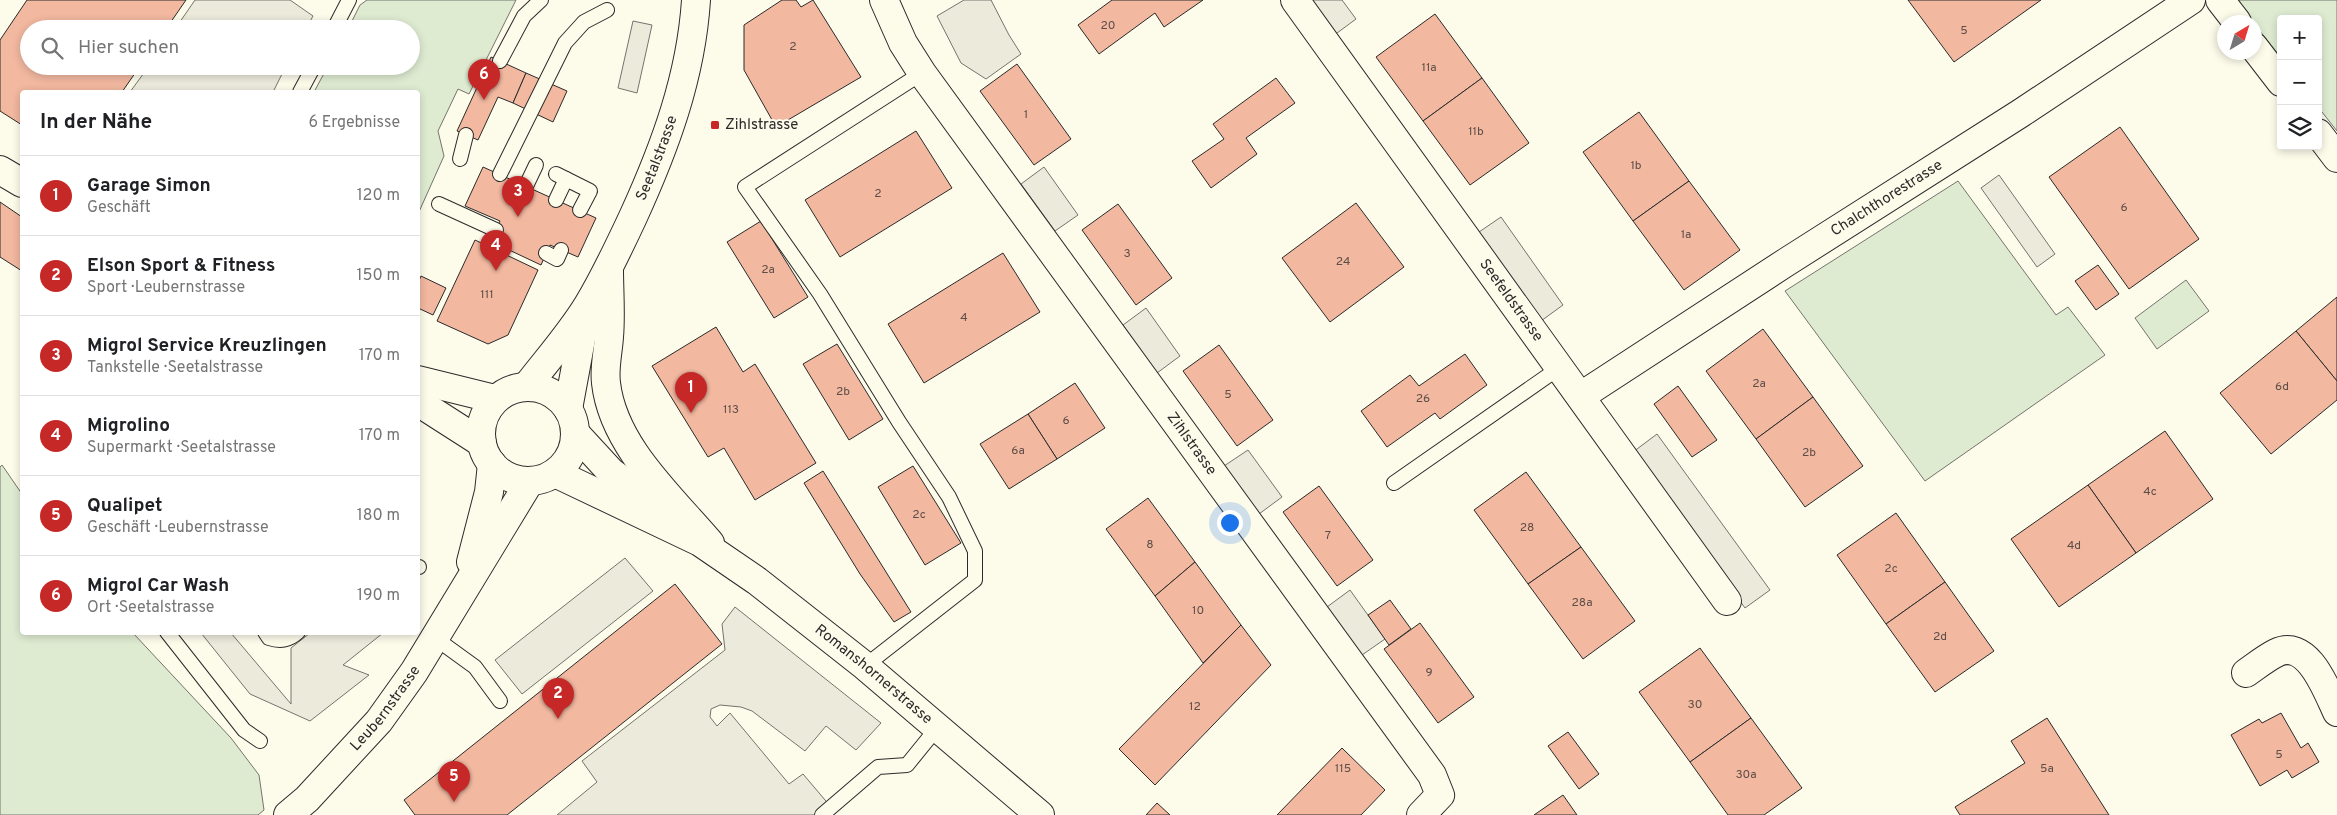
<!DOCTYPE html>
<html lang="de">
<head>
<meta charset="utf-8">
<style>
	:root { --surface:#fff; --page:#f2f2f2; --text:#202124; --muted:#757577; --line:#e0e0e0; --accent:#c62828 }
	body { margin:0; font-family:Overpass,sans-serif; background:var(--page); color:var(--text) }
	.controls { position:absolute; right:15px; top:15px; display:grid; overflow:hidden; border-radius:5px; box-shadow:0 2px 8px #0003 }
	.controls button { width:45px; height:45px; display:grid; place-items:center; padding:0; border:0; border-bottom:1px solid var(--line); background:var(--surface); color:var(--text); font:25px sans-serif }
	.compass { position:absolute; left:2217px; top:15px; width:45px; height:45px; border-radius:50%; background:var(--surface); box-shadow:0 2px 8px #0003; rotate:38deg }
	.you { position:absolute; left:1229px; top:522px; width:18px; height:18px; margin:-12px; border:4px solid #fff; border-radius:50%; background:#1a73e8; box-shadow:0 0 0 8px #1a73e833 }
	.badge { display:grid; place-items:center; width:32px; height:32px; border-radius:50%; background:var(--accent); color:#fff; font-size:16px; font-weight:700 }
	.pin { position:absolute; translate:-50% -41px; filter:drop-shadow(0 1px 2px #0008) }
	.pin::after { content:''; position:absolute; top:26px; width:18px; height:15px; background:inherit; clip-path:polygon(0 0,100% 0,50% 100%) }
	.list { margin:0; padding:0; list-style:none }
	h2 { display:flex; justify-content:space-between; align-items:center; height:65px; margin:0; padding:0 20px; font-size:21px }
	h2 small { font-size:16px; font-weight:400; color:var(--muted) }
	.list li { display:grid; grid-template-columns:32px 1fr auto; gap:15px; align-items:center; box-sizing:border-box; height:80px; padding:0 20px; border-top:1px solid var(--line) }
	.list b { display:block; font-size:19px; white-space:nowrap }
	.list p { margin:0; font-size:16px; white-space:nowrap; color:var(--muted) }
	.list em { font-size:16px; font-style:normal; color:var(--muted) }
	.icon { flex:none; width:28px; height:28px; fill:none; stroke:currentColor; stroke-width:2; stroke-linecap:round; stroke-linejoin:round }
	.map { position:relative; flex:none; width:2337px; height:815px; overflow:hidden }
	.search { position:absolute; background:var(--surface); box-shadow:0 2px 8px #0003; left:20px; top:20px; width:400px; height:55px; display:flex; align-items:center; gap:12px; box-sizing:border-box; padding:0 18px; border-radius:28px; color:var(--muted); font-size:19px }
	.panel { position:absolute; background:var(--surface); box-shadow:0 2px 8px #0003; left:20px; top:90px; width:400px; height:545px; border-radius:5px }
	.map>svg:first-child { display:block }
</style>
</head>
<body>
<div class="map">
<svg width="2337" height="815" viewBox="0 0 2337 815">
	<rect width="100%" height="100%" fill="#fdfbea"/>
	<g fill="#deebd1" stroke="#74746e">
		<path d="M 367,0 L 516,0 L 469,94 L 458,89 L 438,131 L 444,156 L 418,214 L 418,92 L 314,92 L 328,66 L 411,66 L 411,29 L 348,29 L 360,5 Z"/>
		<path d="M 2239,0 L 2337,0 L 2337,131 L 2318,107 L 2318,19 L 2281,19 L 2281,58 L 2242,8 Z"/>
		<path d="M 1958,181 L 2056,315 L 2068,307 L 2105,355 L 1925,481 L 1785,291 Z"/>
		<path d="M 2186,280 L 2209,311 L 2157,349 L 2135,318 Z"/>
		<path d="M 2,465 L 22,494 L 22,632 L 133,633 L 231,738 L 259,775 L 264,810 L 258,815 L 0,815 L 0,467 Z"/>
	</g>
	<g fill="#eceadb" stroke="#74746e">
		<path d="M 195,0 L 290,0 L 313,16 L 306,29 L 175,29 Z"/>
		<path d="M 964,0 L 991,0 L 1009,35 L 1021,54 L 986,79 L 961,63 L 937,16 Z"/>
		<path d="M 1306,0 L 1342,0 L 1356,19 L 1333,36 Z"/>
		<path d="M 633,21 L 652,25 L 637,93 L 618,88 Z"/>
		<path d="M 149,66 L 286,66 L 273,92 L 130,92 Z"/>
		<path d="M 1044,167 L 1078,215 L 1055,231 L 1021,184 Z"/>
		<path d="M 1999,175 L 2055,254 L 2037,267 L 1981,188 Z"/>
		<path d="M 1501,217 L 1563,305 L 1541,321 L 1479,232 Z"/>
		<path d="M 1146,308 L 1180,356 L 1157,373 L 1123,325 Z"/>
		<path d="M 1657,434 L 1770,590 L 1745,608 L 1633,452 Z"/>
		<path d="M 1248,450 L 1282,497 L 1259,514 L 1224,466 Z"/>
		<path d="M 625,558 L 653,591 L 522,694 L 495,660 Z"/>
		<path d="M 1350,590 L 1385,639 L 1362,655 L 1327,607 Z"/>
		<path d="M 735,607 L 881,723 L 856,750 L 826,726 L 805,751 L 752,711 L 741,707 L 720,705 L 711,709 L 710,717 L 717,726 L 730,713 L 789,784 L 803,774 L 831,807 L 822,815 L 557,815 L 597,782 L 582,761 L 725,650 L 722,624 Z"/>
		<path d="M 201,633 L 231,633 L 291,704 L 291,648 L 310,633 L 383,633 L 343,665 L 369,675 L 310,721 L 250,694 Z"/>
	</g>
	<g fill="#f2b8a0" stroke="#2b2b2b">
		<path d="M 27,0 L 186,0 L 166,29 L 29,29 L 29,66 L 140,66 L 122,92 L 22,92 L 22,125 L 0,111 L 0,40 Z"/>
		<path d="M 782,0 L 796,0 L 801,7 L 813,0 L 861,77 L 776,127 L 744,70 L 744,25 Z"/>
		<path d="M 1112,0 L 1203,0 L 1164,27 L 1155,13 L 1099,54 L 1078,25 Z"/>
		<path d="M 1908,0 L 2041,0 L 1954,62 Z"/>
		<path d="M 1435,14 L 1482,78 L 1423,121 L 1376,57 Z"/>
		<path d="M 491,57 L 526,73 L 513,103 L 498,97 L 478,140 L 457,131 Z"/>
		<path d="M 1017,64 L 1071,139 L 1034,165 L 980,91 Z"/>
		<path d="M 526,73 L 567,91 L 553,122 L 513,103 Z"/>
		<path d="M 1276,78 L 1295,103 L 1246,138 L 1257,154 L 1211,188 L 1192,161 L 1224,139 L 1213,124 Z"/>
		<path d="M 1482,78 L 1529,143 L 1470,185 L 1423,121 Z"/>
		<path d="M 1639,112 L 1689,181 L 1633,221 L 1583,152 Z"/>
		<path d="M 2120,127 L 2199,239 L 2129,289 L 2049,177 Z"/>
		<path d="M 916,131 L 952,188 L 840,257 L 805,200 Z"/>
		<path d="M 483,167 L 596,218 L 578,257 L 550,245 L 541,265 L 490,241 L 500,221 L 465,206 Z"/>
		<path d="M 1689,181 L 1740,250 L 1684,290 L 1633,221 Z"/>
		<path d="M 0,202 L 22,217 L 22,271 L 0,257 Z"/>
		<path d="M 1356,203 L 1404,267 L 1330,322 L 1282,258 Z"/>
		<path d="M 1118,204 L 1172,278 L 1136,305 L 1082,230 Z"/>
		<path d="M 761,221 L 808,297 L 774,318 L 727,242 Z"/>
		<path d="M 475,240 L 538,270 L 508,335 L 488,344 L 437,321 Z"/>
		<path d="M 1003,253 L 1040,312 L 924,383 L 888,324 Z"/>
		<path d="M 2098,265 L 2119,294 L 2096,310 L 2075,281 Z"/>
		<path d="M 421,276 L 446,288 L 433,315 L 418,308 L 418,283 Z"/>
		<path d="M 2337,297 L 2337,381 L 2296,331 Z"/>
		<path d="M 716,327 L 743,372 L 755,364 L 816,463 L 755,500 L 724,448 L 708,457 L 652,366 Z"/>
		<path d="M 1763,329 L 1813,397 L 1756,439 L 1706,371 Z"/>
		<path d="M 2296,331 L 2337,381 L 2337,400 L 2271,454 L 2220,393 Z"/>
		<path d="M 837,344 L 883,419 L 849,440 L 803,364 Z"/>
		<path d="M 1219,345 L 1273,420 L 1237,446 L 1183,371 Z"/>
		<path d="M 1465,354 L 1487,385 L 1440,419 L 1435,413 L 1387,447 L 1361,411 L 1410,375 L 1419,386 Z"/>
		<path d="M 1075,383 L 1105,428 L 1057,459 L 1028,414 Z"/>
		<path d="M 1678,386 L 1717,440 L 1692,457 L 1654,404 Z"/>
		<path d="M 1813,397 L 1863,466 L 1805,507 L 1756,439 Z"/>
		<path d="M 1028,414 L 1057,459 L 1009,489 L 980,444 Z"/>
		<path d="M 2165,431 L 2213,499 L 2136,553 L 2088,485 Z"/>
		<path d="M 913,466 L 961,543 L 925,565 L 878,487 Z"/>
		<path d="M 823,471 L 911,612 L 894,622 L 860,574 L 804,483 Z"/>
		<path d="M 1526,472 L 1581,547 L 1528,584 L 1474,510 Z"/>
		<path d="M 2088,485 L 2136,553 L 2059,607 L 2011,539 Z"/>
		<path d="M 1319,486 L 1373,560 L 1337,586 L 1283,512 Z"/>
		<path d="M 1148,498 L 1195,562 L 1155,596 L 1106,529 Z"/>
		<path d="M 1896,513 L 1945,582 L 1886,624 L 1837,555 Z"/>
		<path d="M 1581,547 L 1635,621 L 1583,659 L 1528,584 Z"/>
		<path d="M 1195,562 L 1241,625 L 1203,663 L 1155,596 Z"/>
		<path d="M 1945,582 L 1994,651 L 1935,692 L 1886,624 Z"/>
		<path d="M 675,584 L 722,644 L 507,815 L 415,815 L 404,800 Z"/>
		<path d="M 1390,600 L 1411,629 L 1389,645 L 1368,615 Z"/>
		<path d="M 1420,623 L 1474,697 L 1438,723 L 1384,649 Z"/>
		<path d="M 1241,625 L 1271,665 L 1155,785 L 1119,749 Z"/>
		<path d="M 1700,648 L 1751,718 L 1690,762 L 1639,692 Z"/>
		<path d="M 2281,713 L 2301,748 L 2308,743 L 2319,762 L 2292,778 L 2287,770 L 2260,786 L 2231,735 L 2259,719 L 2262,723 Z"/>
		<path d="M 1751,718 L 1802,788 L 1764,815 L 1728,815 L 1690,762 Z"/>
		<path d="M 2047,718 L 2109,815 L 1960,815 L 1955,807 L 2025,763 L 2011,741 Z"/>
		<path d="M 1568,732 L 1599,774 L 1579,789 L 1548,746 Z"/>
		<path d="M 1342,748 L 1385,790 L 1361,815 L 1277,815 Z"/>
		<path d="M 1563,795 L 1577,815 L 1534,815 Z"/>
		<path d="M 1157,803 L 1170,815 L 1146,815 Z"/>
	</g>
	<g fill="none" stroke-linecap="round" stroke-linejoin="round">
		<g stroke="#2b2b2b" stroke-width="16">
			<g id="service">
				<path d="M 334,29 L 349,0"/>
				<path d="M 500,61 L 524,16 L 541,0"/>
				<path d="M 300,92 L 314,66"/>
				<path d="M 460,159 L 466,135"/>
				<path d="M 500,174 L 565,43 L 584,22 L 607,10"/>
				<path d="M 556,174 L 590,191 L 580,210"/>
				<path d="M 526,186 L 536,165"/>
				<path d="M 556,200 L 566,179"/>
				<path d="M 439,204 L 496,230"/>
				<path d="M 546,253 L 557,259 L 561,250"/>
				<path d="M 1394,483 L 1559,368"/>
				<path d="M 418,567 L 419,567"/>
				<path d="M 167,632 L 244,730 L 260,741"/>
				<path d="M 265,632 L 269,638 C 281,642 289,640 298,632"/>
				<path d="M 435,638 L 475,667 L 500,701"/>
				<path d="M 865,666 L 975,580 L 975,551 L 949,497 L 899,422 L 820,294 L 745,187 L 922,73"/>
				<path d="M 822,815 L 878,767 L 907,765 L 937,728"/>
			</g>
		</g>
		<g stroke="#2b2b2b" stroke-width="30">
			<g id="minor">
				<path id="s1" d="M 884,0 L 903,43 L 922,73 L 1432,775 L 1440,795 L 1421,815"/>
				<path id="s2" d="M 1295,0 L 1727,601"/>
				<path d="M 2220,0 L 2237,22"/>
				<path d="M 2254,47 L 2281,82"/>
				<path d="M 2318,133 L 2337,158"/>
				<path id="s3" d="M 1581,396 L 1785,263 L 2021,113 L 2191,0"/>
				<path d="M 471,562 L 489,492 L 492,464"/>
				<path d="M 2246,673 C 2256,666 2266,658 2276,653 C 2308,637 2327,691 2337,712"/>
				<path id="s4" d="M 288,815 L 307,799 L 379,721 L 414,672 L 530,481"/>
			</g>
		</g>
		<g stroke="#2b2b2b" stroke-width="30">
			<g id="tertiary">
				<path d="M 0,170 L 22,183"/>
				<path d="M 418,380 L 495,399"/>
				<path d="M 418,402 L 482,443"/>
			</g>
		</g>
		<g stroke="#2b2b2b" stroke-width="30">
			<g id="primary">
				<path d="M 609,269 C 609,291 611,315 609,337 C 608,352 604,368 606,383 C 613,446 671,497 710,543"/>
				<path id="s5" d="M 527,386 C 547,360 571,333 588,305 C 605,277 619,247 633,217 C 665,147 691,77 696,0"/>
				<circle cx="528" cy="434" r="47"/>
				<path d="M 568,409 L 586,312"/>
				<path d="M 576,434 L 611,472 L 664,512"/>
				<path id="s6" d="M 555,473 L 700,542 L 757,581 L 865,666 L 1040,815"/>
			</g>
		</g>
		<use href="#service" stroke="#fdfbea" stroke-width="14"/>
		<use href="#minor" stroke="#fdfbea" stroke-width="28"/>
		<use href="#tertiary" stroke="#fdfbea" stroke-width="28"/>
		<use href="#primary" stroke="#fdfbea" stroke-width="28"/>
	</g>
	<rect fill="#c62828" stroke="#fdfbea" stroke-width="2" x="710" y="120" width="10" height="10" rx="2.5"/>
	<g text-anchor="middle" dominant-baseline="central" stroke-width="4" stroke-linejoin="round" paint-order="stroke">
		<g font-size="12" fill="#5d4e48">
			<text x="1108" y="26">20</text>
			<text x="1964" y="31">5</text>
			<text x="793" y="47">2</text>
			<text x="1429" y="68">11a</text>
			<text x="1026" y="115">1</text>
			<text x="1476" y="132">11b</text>
			<text x="1636" y="166">1b</text>
			<text x="878" y="194">2</text>
			<text x="2124" y="208">6</text>
			<text x="1686" y="235">1a</text>
			<text x="1127" y="254">3</text>
			<text x="1343" y="262">24</text>
			<text x="768" y="270">2a</text>
			<text x="487" y="295">111</text>
			<text x="964" y="318">4</text>
			<text x="1759" y="384">2a</text>
			<text x="2282" y="387">6d</text>
			<text x="843" y="392">2b</text>
			<text x="1228" y="395">5</text>
			<text x="1423" y="399">26</text>
			<text x="731" y="410">113</text>
			<text x="1066" y="421">6</text>
			<text x="1018" y="451">6a</text>
			<text x="1809" y="453">2b</text>
			<text x="2150" y="492">4c</text>
			<text x="919" y="515">2c</text>
			<text x="1527" y="528">28</text>
			<text x="1328" y="536">7</text>
			<text x="1150" y="545">8</text>
			<text x="2074" y="546">4d</text>
			<text x="1891" y="569">2c</text>
			<text x="1582" y="603">28a</text>
			<text x="1198" y="611">10</text>
			<text x="1940" y="637">2d</text>
			<text x="1429" y="673">9</text>
			<text x="1695" y="705">30</text>
			<text x="1195" y="707">12</text>
			<text x="2279" y="755">5</text>
			<text x="1343" y="769">115</text>
			<text x="2047" y="769">5a</text>
			<text x="1746" y="775">30a</text>
		</g>
		<g font-size="15" fill="#2b2b2b" stroke="#fdfbea" text-anchor="start">
			<text x="725" y="125">Zihlstrasse</text>
		</g>
		<g font-size="15" fill="#2b2b2b" stroke="#fdfbea">
			<text stroke="none"><textPath href="#s5" startOffset="264">Seetalstrasse</textPath></text>
			<text stroke="none"><textPath href="#s3" startOffset="364">Chalchthorestrasse</textPath></text>
			<text stroke="none"><textPath href="#s2" startOffset="370">Seefeldstrasse</textPath></text>
			<text stroke="none"><textPath href="#s1" startOffset="541">Zihlstrasse</textPath></text>
			<text stroke="none"><textPath href="#s6" startOffset="379">Romanshornerstrasse</textPath></text>
			<text stroke="none"><textPath href="#s4" startOffset="145">Leubernstrasse</textPath></text>
		</g>
	</g>
</svg>
<div class="controls">
<button>+</button>
<button>−</button>
<button><svg class="icon" aria-label="layers" viewBox="0 0 24 24"><path d="M12 4l9 5-9 5-9-5zM3 14l9 5 9-5"/></svg></button>
</div>
<svg class="compass" viewBox="-18 -18 36 36"><path d="M0-13l5 13h-10z" fill="#e53935"/><path d="M0 13l5-13h-10z" fill="#757577"/></svg>
<div class="you"></div>
<div class="pin badge" style="left:691px;top:413px">1</div>
<div class="pin badge" style="left:558px;top:719px">2</div>
<div class="pin badge" style="left:518px;top:217px">3</div>
<div class="pin badge" style="left:496px;top:271px">4</div>
<div class="pin badge" style="left:454px;top:802px">5</div>
<div class="pin badge" style="left:484px;top:100px">6</div>
<div class="search"><svg class="icon" aria-label="search" viewBox="0 0 24 24"><circle cx="10" cy="10" r="6"/><path d="M15 15l6 6"/></svg>Hier suchen</div>
<section class="panel">
<h2>In der Nähe<small>6 Ergebnisse</small></h2>
<ul class="list">
<li><span class="badge">1</span><div><b>Garage Simon</b><p>Geschäft</p></div><em>120 m</em></li>
<li><span class="badge">2</span><div><b>Elson Sport &amp; Fitness</b><p>Sport · Leubernstrasse</p></div><em>150 m</em></li>
<li><span class="badge">3</span><div><b>Migrol Service Kreuzlingen</b><p>Tankstelle · Seetalstrasse</p></div><em>170 m</em></li>
<li><span class="badge">4</span><div><b>Migrolino</b><p>Supermarkt · Seetalstrasse</p></div><em>170 m</em></li>
<li><span class="badge">5</span><div><b>Qualipet</b><p>Geschäft · Leubernstrasse</p></div><em>180 m</em></li>
<li><span class="badge">6</span><div><b>Migrol Car Wash</b><p>Ort · Seetalstrasse</p></div><em>190 m</em></li>
</ul>
</section>
</div>
</body>
</html>
